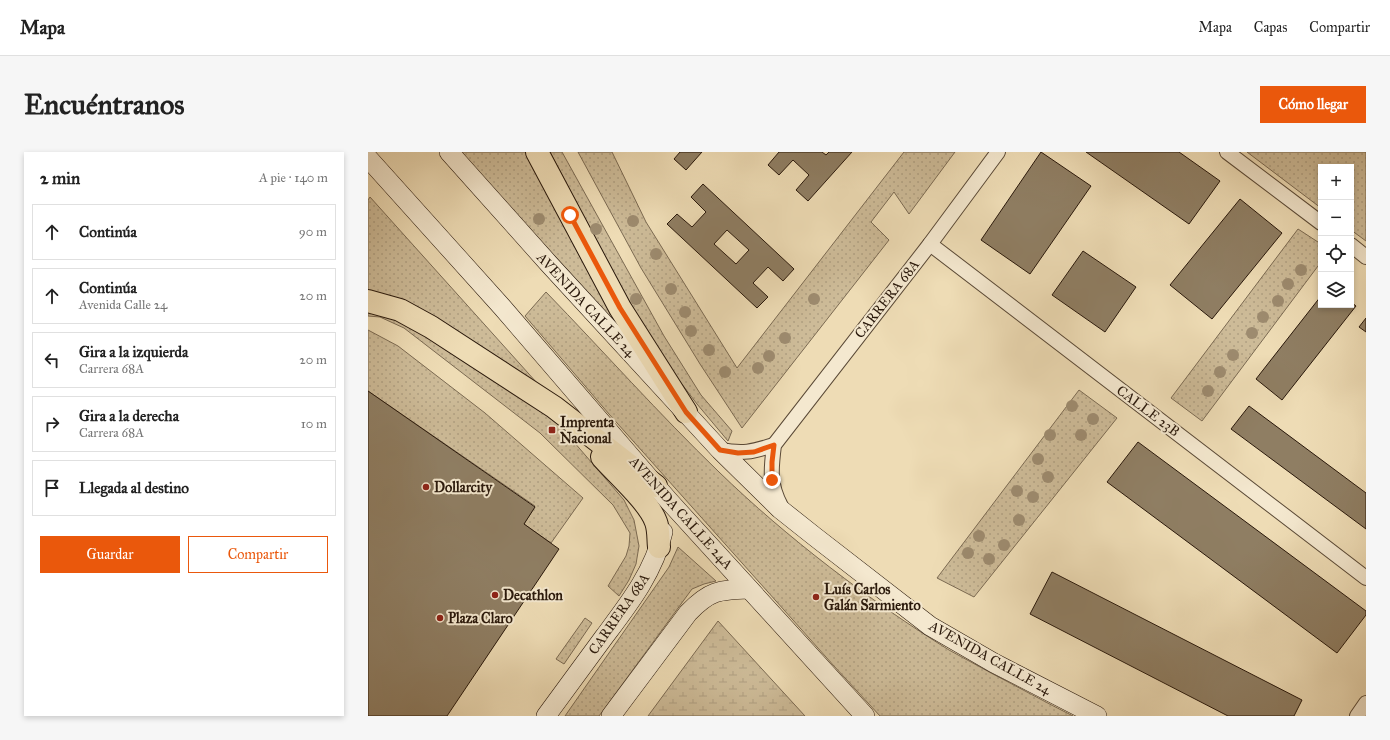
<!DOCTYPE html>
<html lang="es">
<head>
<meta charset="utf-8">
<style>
	:root { --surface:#fff; --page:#f6f6f6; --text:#222; --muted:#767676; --line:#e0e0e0; --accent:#ea580c }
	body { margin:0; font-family:"IM FELL Great Primer",serif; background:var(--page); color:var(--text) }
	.controls { position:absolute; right:12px; top:12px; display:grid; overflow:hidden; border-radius:0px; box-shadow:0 2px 6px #0003 }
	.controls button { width:36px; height:36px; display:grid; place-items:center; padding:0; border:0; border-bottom:1px solid var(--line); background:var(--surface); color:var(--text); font:20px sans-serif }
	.stop { position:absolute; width:12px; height:12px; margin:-9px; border:3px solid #ea580c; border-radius:50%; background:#fff }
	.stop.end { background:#ea580c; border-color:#fff; box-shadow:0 1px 4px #0008 }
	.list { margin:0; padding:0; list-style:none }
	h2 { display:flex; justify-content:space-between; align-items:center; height:52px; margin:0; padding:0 16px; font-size:17px }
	h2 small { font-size:13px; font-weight:400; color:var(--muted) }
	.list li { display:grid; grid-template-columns:26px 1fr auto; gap:12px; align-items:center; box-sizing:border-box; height:56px; margin:0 8px 8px; padding:0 8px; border:1px solid var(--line); border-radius:0px }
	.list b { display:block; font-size:15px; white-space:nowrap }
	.list p { margin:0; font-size:13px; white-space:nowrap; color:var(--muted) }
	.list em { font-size:13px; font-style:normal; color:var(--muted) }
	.actions { display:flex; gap:8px; padding:12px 16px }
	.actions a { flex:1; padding:9px 0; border:1px solid var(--accent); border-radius:0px; text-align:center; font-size:14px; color:var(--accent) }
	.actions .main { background:var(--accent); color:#fff }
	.icon { flex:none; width:22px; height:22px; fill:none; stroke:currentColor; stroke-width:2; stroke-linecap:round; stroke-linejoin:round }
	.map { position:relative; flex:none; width:998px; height:564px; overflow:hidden; border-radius:0px }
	header { display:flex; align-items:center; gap:24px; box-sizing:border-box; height:56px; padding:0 20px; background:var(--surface); border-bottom:1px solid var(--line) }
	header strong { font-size:19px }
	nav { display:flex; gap:22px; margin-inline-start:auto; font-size:14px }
	.intro { display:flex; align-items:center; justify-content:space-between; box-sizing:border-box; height:96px; padding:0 24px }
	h1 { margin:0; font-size:28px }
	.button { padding:10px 18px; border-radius:0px; background:var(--accent); color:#fff; font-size:14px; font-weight:700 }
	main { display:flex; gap:24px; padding:0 24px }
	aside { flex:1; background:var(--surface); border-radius:0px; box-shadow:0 2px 6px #0003 }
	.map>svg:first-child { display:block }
</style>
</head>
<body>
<header>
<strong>Mapa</strong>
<nav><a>Mapa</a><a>Capas</a><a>Compartir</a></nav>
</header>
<div class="intro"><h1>Encuéntranos</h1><a class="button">Cómo llegar</a></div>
<main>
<aside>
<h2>2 min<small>A pie · 140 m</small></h2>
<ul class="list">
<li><svg class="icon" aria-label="ahead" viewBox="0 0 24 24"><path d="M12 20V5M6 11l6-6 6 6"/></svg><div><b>Continúa</b></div><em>90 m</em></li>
<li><svg class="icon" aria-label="ahead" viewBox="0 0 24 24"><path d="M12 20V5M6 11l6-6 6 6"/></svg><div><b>Continúa</b><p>Avenida Calle 24</p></div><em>20 m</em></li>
<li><svg class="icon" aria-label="left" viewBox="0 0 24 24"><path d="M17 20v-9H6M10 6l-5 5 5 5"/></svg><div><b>Gira a la izquierda</b><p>Carrera 68A</p></div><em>20 m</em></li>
<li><svg class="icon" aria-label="right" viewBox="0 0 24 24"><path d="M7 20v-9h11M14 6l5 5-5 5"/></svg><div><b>Gira a la derecha</b><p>Carrera 68A</p></div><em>10 m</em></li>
<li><svg class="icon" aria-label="arrive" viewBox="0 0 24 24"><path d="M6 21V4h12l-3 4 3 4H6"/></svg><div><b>Llegada al destino</b></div></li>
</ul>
<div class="actions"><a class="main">Guardar</a><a>Compartir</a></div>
</aside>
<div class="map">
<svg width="998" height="564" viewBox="0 0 998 564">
	<defs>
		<pattern id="grass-dots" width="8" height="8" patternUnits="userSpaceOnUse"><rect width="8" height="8" fill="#cdbb98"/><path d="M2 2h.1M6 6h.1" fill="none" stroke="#b0a082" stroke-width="1.8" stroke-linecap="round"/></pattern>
		<pattern id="wetland-marsh" width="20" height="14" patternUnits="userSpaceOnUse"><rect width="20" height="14" fill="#cdbb98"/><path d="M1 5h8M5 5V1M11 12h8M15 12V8" fill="none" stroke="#b0a082"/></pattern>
	</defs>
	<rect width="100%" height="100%" fill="#eedcb5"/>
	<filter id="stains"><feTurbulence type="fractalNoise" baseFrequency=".005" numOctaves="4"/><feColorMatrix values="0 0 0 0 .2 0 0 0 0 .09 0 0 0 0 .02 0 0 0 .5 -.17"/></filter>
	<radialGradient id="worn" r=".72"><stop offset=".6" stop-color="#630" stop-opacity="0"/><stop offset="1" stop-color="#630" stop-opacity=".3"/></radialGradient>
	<g fill="url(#grass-dots)" stroke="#7b6a52">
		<path d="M 92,0 L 159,0 L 257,181 Z"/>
		<path d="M 182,0 L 194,0 L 296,184 L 333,243 L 364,279 L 360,289 L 329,252 L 288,198 L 240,111 Z"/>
		<path d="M 210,0 L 244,0 L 278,70 L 369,216 L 536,0 L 587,0 L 541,62 L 526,40 L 503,70 L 521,88 L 374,276 L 332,212 L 273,116 Z"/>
		<path d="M 879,0 L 998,0 L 998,89 L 983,78 L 983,15 L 953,15 L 953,56 Z"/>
		<path d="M 2,45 L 178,241 L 0,145 L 0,48 Z"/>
		<path d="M 930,77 L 953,92 L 953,110 L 834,269 L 803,246 Z"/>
		<path d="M 178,140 C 236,200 291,262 351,320 C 418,385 502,449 581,498 C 595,506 609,513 623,521 C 650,535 677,550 705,564 L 512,564 L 466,514 L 241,262 L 157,164 Z"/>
		<path d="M 0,155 L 42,169 L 180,260 L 256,348 L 266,368 L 271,394 L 268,412 L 261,428 L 251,444 L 240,434 L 258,404 L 261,394 L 262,381 L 245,353 L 172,281 L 36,176 L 12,165 L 0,164 Z"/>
		<path d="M 0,178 L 30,194 L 117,261 L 215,346 L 183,391 L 156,372 L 167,354 L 0,239 Z"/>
		<path d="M 711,238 L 749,266 L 606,445 L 569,426 Z"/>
		<path d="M 310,395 L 348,429 L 336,432 L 324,437 L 231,564 L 197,564 L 301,415 Z"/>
		<path d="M 217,466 L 224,471 L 196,512 L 188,507 Z"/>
	</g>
	<path fill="url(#wetland-marsh)" stroke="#7b6a52" d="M 350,469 L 437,564 L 280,564 Z"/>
	<g fill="#8f7e63" stroke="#29180b" fill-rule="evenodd">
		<path d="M 312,0 L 334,0 L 318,18 L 306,7 Z"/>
		<path d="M 411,0 L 454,0 L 458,3 L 461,0 L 484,0 L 440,49 L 428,38 L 441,23 L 425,8 L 411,23 L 400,13 Z"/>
		<path d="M 673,0 L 723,34 L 662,122 L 613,88 Z"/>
		<path d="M 718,0 L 811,0 L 852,29 L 821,72 Z"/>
		<path d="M 335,32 L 426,117 L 415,129 L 400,115 L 385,131 L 400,145 L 389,156 L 299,72 L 309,62 L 324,75 L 338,60 L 323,45 ZM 359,78 L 381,98 L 368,112 L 346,92 Z"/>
		<path d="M 872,47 L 914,81 L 844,167 L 802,133 Z"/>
		<path d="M 715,99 L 768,135 L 737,180 L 684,143 Z"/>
		<path d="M 953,144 L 953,153 L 983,153 L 983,150 L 988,154 L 914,248 L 888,227 Z"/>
		<path d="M 998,166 L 998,180 L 991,175 Z"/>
		<path d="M 0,239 L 167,355 L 156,372 L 191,397 L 79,564 L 0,564 Z"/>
		<path d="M 881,254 L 998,341 L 998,377 L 863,277 Z"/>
		<path d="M 770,290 L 998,459 L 998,463 L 969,501 L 739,330 Z"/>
		<path d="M 684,420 L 934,548 L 926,564 L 860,564 L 662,462 Z"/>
	</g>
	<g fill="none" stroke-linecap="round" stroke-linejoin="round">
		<g stroke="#5a4936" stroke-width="16">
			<g id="street">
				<path d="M 859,0 L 953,71"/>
				<path d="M 562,92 L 998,426"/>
				<path d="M 983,93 L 998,105"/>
				<path d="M 352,298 C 376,302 383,300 406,293"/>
				<path d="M 413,354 C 401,332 403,317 406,293 L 562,92 L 630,0"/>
				<path d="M 989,564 L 998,551"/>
			</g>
		</g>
		<g stroke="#29180b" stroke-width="20">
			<g id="secondary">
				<path d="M 81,0 L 181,112 L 352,298 L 412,357 L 446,384 L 562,474 L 626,511 L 729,564"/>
				<path d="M 0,6 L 134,155 L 301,349 L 497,564"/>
				<path d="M 178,564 C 197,538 216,512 236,485 C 260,453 286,420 295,380"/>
				<path d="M 243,564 L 320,461 C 342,438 351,438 381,437"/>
			</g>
		</g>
		<g stroke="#29180b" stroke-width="24">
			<g id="primary">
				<path d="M 169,0 L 252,156 L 318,260"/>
				<path d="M 0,149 L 32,158 L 63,175 L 186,255 L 288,334"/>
				<path d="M 234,305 C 249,322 281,350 288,370 C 291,378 290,387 291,395"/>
			</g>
		</g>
		<use href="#street" stroke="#f4e8cf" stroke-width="14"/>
		<use href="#secondary" stroke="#f4e8cf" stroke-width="19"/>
		<use href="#primary" stroke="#eedcb5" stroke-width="22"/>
	</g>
	<g fill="#9d8b6f">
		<circle cx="171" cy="67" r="6"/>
		<circle cx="265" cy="69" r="6"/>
		<circle cx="228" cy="77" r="6"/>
		<circle cx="288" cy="102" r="6"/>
		<circle cx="933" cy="118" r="6"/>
		<circle cx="920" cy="132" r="6"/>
		<circle cx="303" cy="137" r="6"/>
		<circle cx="268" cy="147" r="6"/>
		<circle cx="446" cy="147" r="6"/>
		<circle cx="910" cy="149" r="6"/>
		<circle cx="317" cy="160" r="6"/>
		<circle cx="895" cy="165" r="6"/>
		<circle cx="323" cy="179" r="6"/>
		<circle cx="884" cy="181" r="6"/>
		<circle cx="417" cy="186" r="6"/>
		<circle cx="341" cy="198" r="6"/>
		<circle cx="865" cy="203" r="6"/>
		<circle cx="401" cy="204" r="6"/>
		<circle cx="390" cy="216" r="6"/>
		<circle cx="357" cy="220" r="6"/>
		<circle cx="852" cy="220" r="6"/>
		<circle cx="840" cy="239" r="6"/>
		<circle cx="704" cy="254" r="6"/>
		<circle cx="725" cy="267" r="6"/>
		<circle cx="682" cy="283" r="6"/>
		<circle cx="713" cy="283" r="6"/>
		<circle cx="670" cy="307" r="6"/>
		<circle cx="680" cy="325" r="6"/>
		<circle cx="649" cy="339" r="6"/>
		<circle cx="665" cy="345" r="6"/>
		<circle cx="651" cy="368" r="6"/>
		<circle cx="611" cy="384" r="6"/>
		<circle cx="636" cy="393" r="6"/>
		<circle cx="600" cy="401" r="6"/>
		<circle cx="621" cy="407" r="6"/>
	</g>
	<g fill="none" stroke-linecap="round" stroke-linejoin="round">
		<path stroke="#ea580c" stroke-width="5" d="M 202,63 L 252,156 L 318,260 L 352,298 L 370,301 L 386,300 L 406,293 L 404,310 L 404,328"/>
	</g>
	<g fill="#8f2418" stroke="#f4e8cf" stroke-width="1.5">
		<rect x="180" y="274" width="8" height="8" rx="2"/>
		<circle cx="58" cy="335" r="4"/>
		<circle cx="127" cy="443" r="4"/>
		<circle cx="448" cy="445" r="4"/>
		<circle cx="72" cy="466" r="4"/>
	</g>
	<g text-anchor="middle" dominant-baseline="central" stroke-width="4" stroke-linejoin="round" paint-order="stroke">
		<g font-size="14" fill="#29180b" stroke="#f4e8cf">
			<text transform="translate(519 147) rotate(-52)">CARRERA 68A</text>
			<text transform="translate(218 153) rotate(47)">AVENIDA CALLE 24</text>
			<text transform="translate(780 259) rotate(37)">CALLE 23B</text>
			<text transform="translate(313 361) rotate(48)">AVENIDA CALLE 24A</text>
			<text transform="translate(251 462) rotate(-55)">CARRERA 68A</text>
			<text transform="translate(622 506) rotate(29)">AVENIDA CALLE 24</text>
		</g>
		<g font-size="14" font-weight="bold" fill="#29180b" stroke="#f4e8cf" text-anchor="start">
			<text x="192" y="270">Imprenta<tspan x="192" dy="16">Nacional</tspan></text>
			<text x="66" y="335">Dollarcity</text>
			<text x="456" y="437">Luís Carlos<tspan x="456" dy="16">Galán Sarmiento</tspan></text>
			<text x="135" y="443">Decathlon</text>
			<text x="80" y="466">Plaza Claro</text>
		</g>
	</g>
	<rect width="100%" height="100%" filter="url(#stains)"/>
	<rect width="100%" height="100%" fill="url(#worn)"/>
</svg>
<div class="controls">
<button>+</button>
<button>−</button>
<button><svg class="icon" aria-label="locate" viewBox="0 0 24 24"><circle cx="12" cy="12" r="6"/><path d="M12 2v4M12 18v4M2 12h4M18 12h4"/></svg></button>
<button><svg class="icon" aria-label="layers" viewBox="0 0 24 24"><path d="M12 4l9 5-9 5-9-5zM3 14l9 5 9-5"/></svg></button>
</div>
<div class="stop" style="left:202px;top:63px"></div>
<div class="stop end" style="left:404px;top:328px"></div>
</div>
</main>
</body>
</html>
